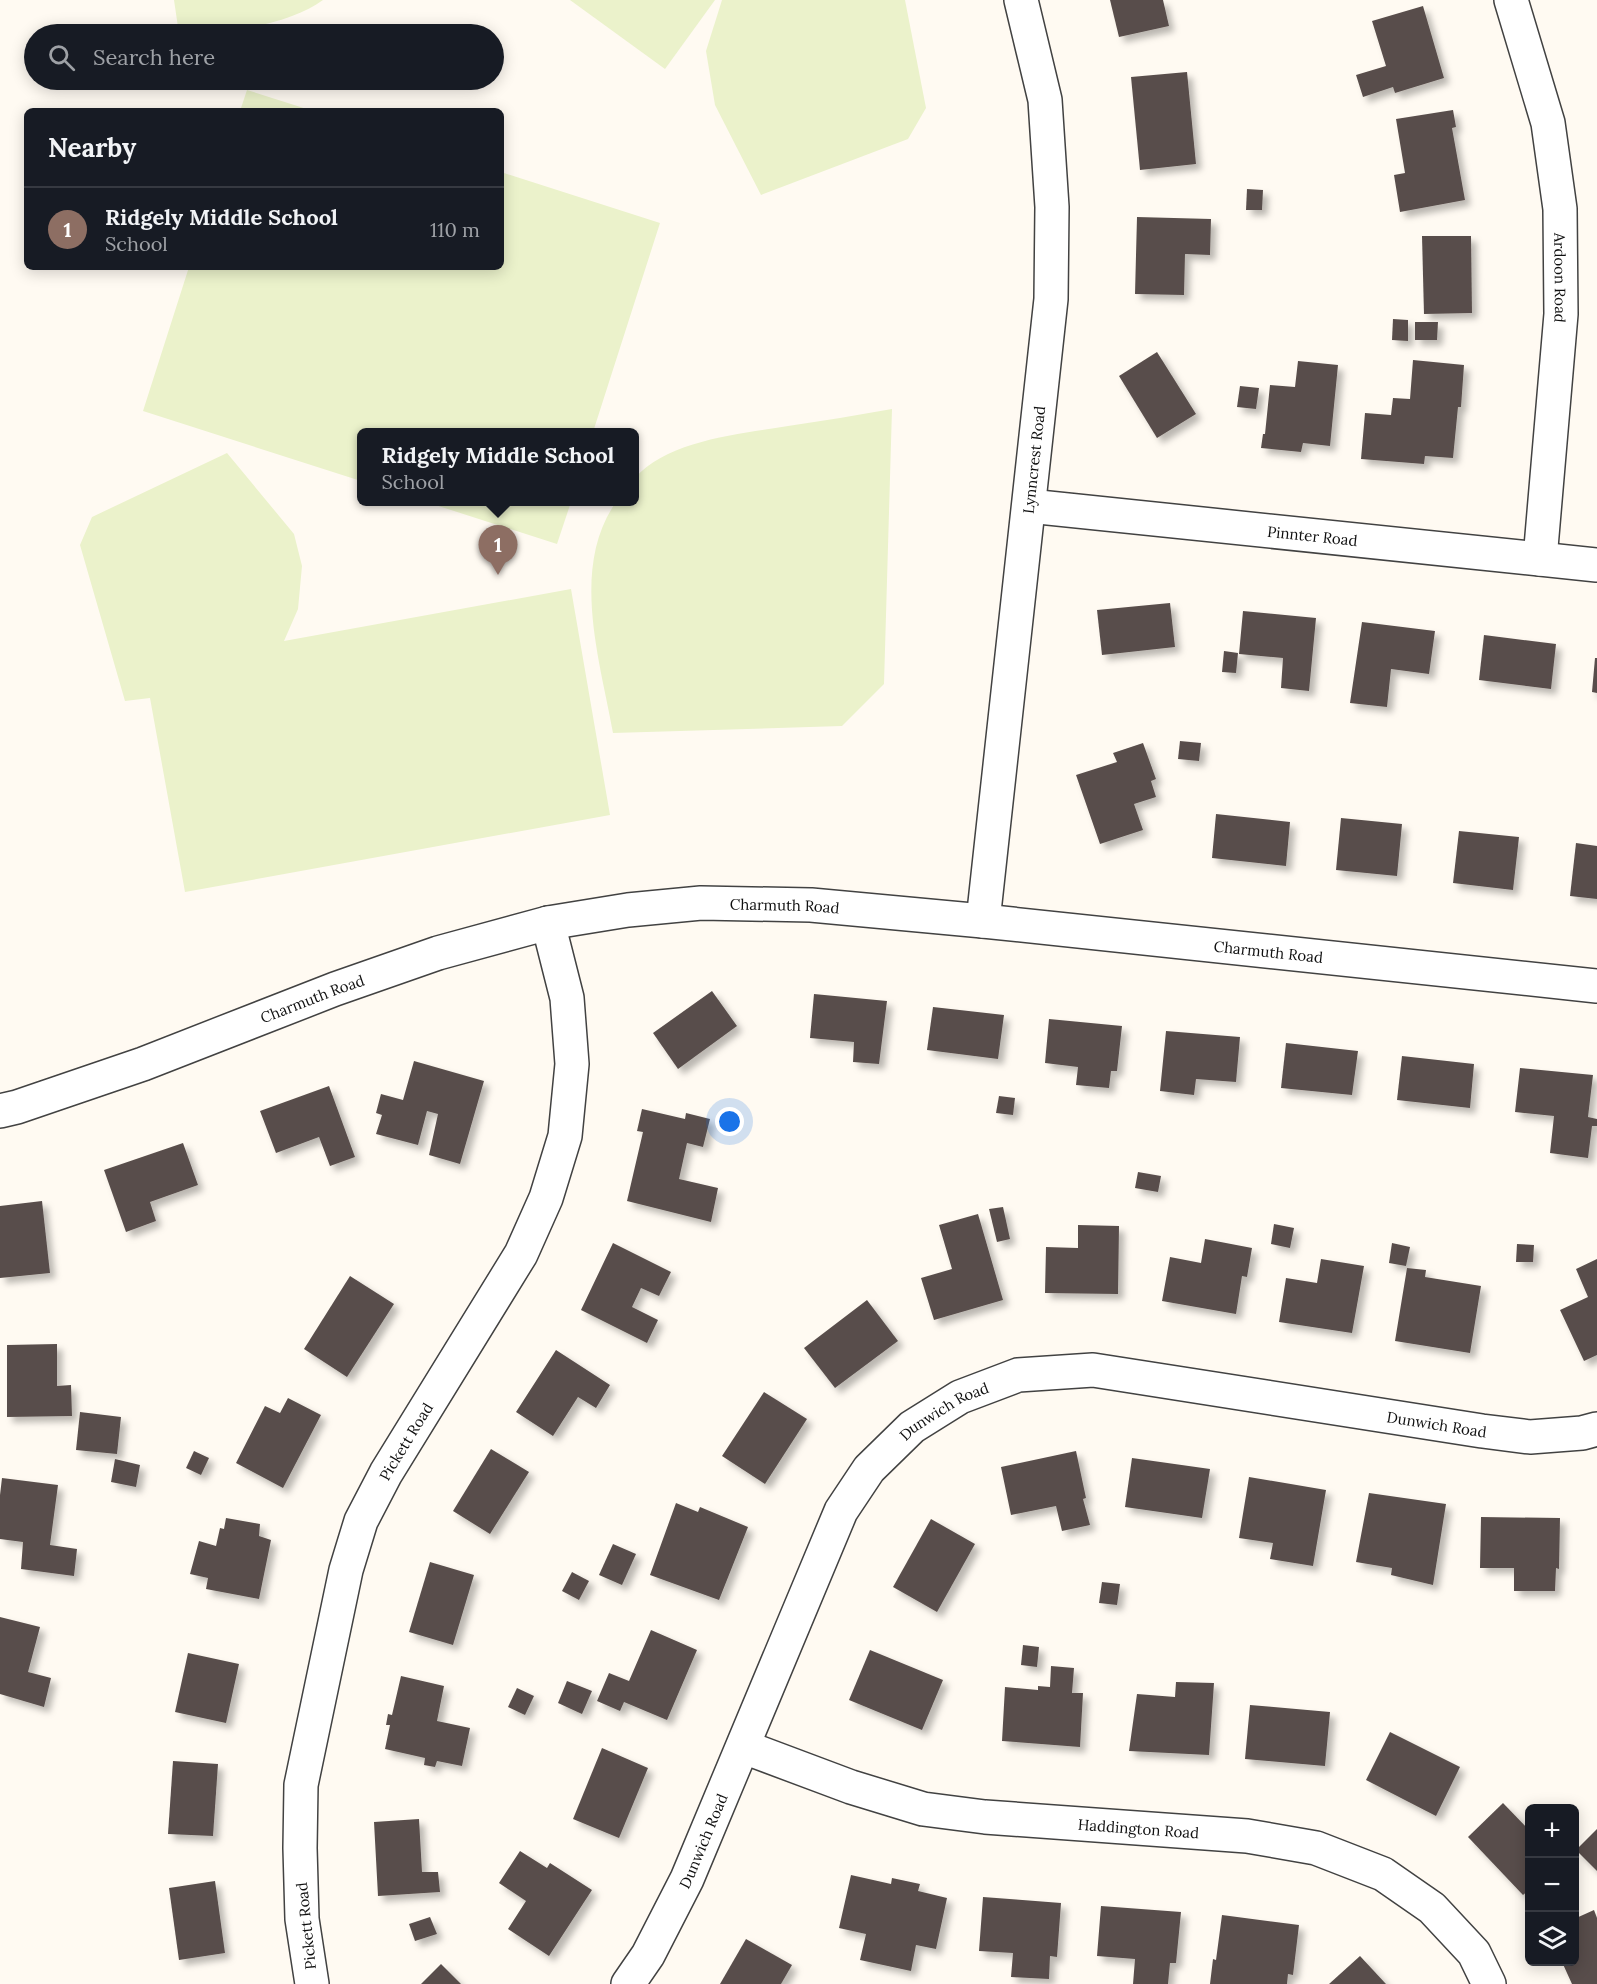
<!DOCTYPE html>
<html lang="en">
<head>
<meta charset="utf-8">
<style>
	:root { --surface:#171b24; --page:#20242c; --text:#f1f3f6; --muted:#9ea1a6; --line:#363941; --accent:#db2777 }
	body { margin:0; font-family:Lora,serif; background:var(--page); color:var(--text) }
	.controls { position:absolute; right:18px; bottom:18px; display:grid; overflow:hidden; border-radius:9px; box-shadow:0 3px 15px #0003 }
	.controls button { width:54px; height:54px; display:grid; place-items:center; padding:0; border:0; border-bottom:2px solid var(--line); background:var(--surface); color:var(--text); font:30px sans-serif }
	.you { position:absolute; left:730px; top:1122px; width:21px; height:21px; margin:-15px; border:4px solid #fff; border-radius:50%; background:#1a73e8; box-shadow:0 0 0 9px #1a73e833 }
	.badge { display:grid; place-items:center; width:39px; height:39px; border-radius:50%; background:var(--accent); color:#fff; font-size:20px; font-weight:700 }
	.pin { position:absolute; translate:-50% -50px; filter:drop-shadow(0 2px 3px #0008) }
	.pin::after { content:''; position:absolute; top:32px; width:21px; height:18px; background:inherit; clip-path:polygon(0 0,100% 0,50% 100%) }
	.popup { position:absolute; left:357px; top:428px; width:282px; height:78px; box-sizing:border-box; display:grid; place-content:center; border-radius:9px; background:var(--surface); filter:drop-shadow(0 2px 4px #0005); font-size:20px; white-space:nowrap; color:var(--muted) }
	.popup b { font-size:22px; color:var(--text) }
	.popup::after { content:''; position:absolute; left:50%; top:100%; margin-left:-12px; border:12px solid transparent; border-top-color:var(--surface) }
	.list { margin:0; padding:0; list-style:none }
	h2 { display:flex; justify-content:space-between; align-items:center; height:78px; margin:0; padding:0 24px; font-size:26px }
	h2 small { font-size:20px; font-weight:400; color:var(--muted) }
	.list li { display:grid; grid-template-columns:39px 1fr auto; gap:18px; align-items:center; box-sizing:border-box; height:84px; padding:0 24px; border-top:2px solid var(--line) }
	.list b { display:block; font-size:22px; white-space:nowrap }
	.list p { margin:0; font-size:20px; white-space:nowrap; color:var(--muted) }
	.list em { font-size:20px; font-style:normal; color:var(--muted) }
	.icon { flex:none; width:33px; height:33px; fill:none; stroke:currentColor; stroke-width:2; stroke-linecap:round; stroke-linejoin:round }
	.map { position:relative; flex:none; width:1597px; height:1984px; overflow:hidden }
	.search { position:absolute; background:var(--surface); box-shadow:0 3px 15px #0003; left:24px; top:24px; width:480px; height:66px; display:flex; align-items:center; gap:15px; box-sizing:border-box; padding:0 21px; border-radius:33px; color:var(--muted); font-size:22px }
	.panel { position:absolute; background:var(--surface); box-shadow:0 3px 15px #0003; left:24px; top:108px; width:480px; height:162px; border-radius:9px }
	.map>svg:first-child { display:block }
</style>
</head>
<body>
<div class="map">
<svg width="1597" height="1984" viewBox="0 0 1597 1984">
	<defs>
		<filter id="shadow"><feDropShadow dx="5.5" dy="5.5" stdDeviation="3" flood-color="#0004"/></filter>
	</defs>
	<rect width="100%" height="100%" fill="#fffaf2"/>
	<g fill="#ebf2cb">
		<path d="M 174,0 L 323,0 C 289,25 221,35 179,34 Z"/>
		<path d="M 570,0 L 715,0 L 665,69 Z"/>
		<path d="M 722,0 L 905,0 L 926,108 L 908,139 L 761,195 L 715,105 L 706,51 Z"/>
		<path d="M 247,90 L 313,111 L 240,111 Z"/>
		<path d="M 501,172 L 660,223 L 593,432 L 362,432 L 361,481 L 143,411 L 189,267 L 501,267 Z"/>
		<path d="M 892,409 L 884,684 L 842,726 L 613,733 C 600,660 570,568 616,502 L 634,502 L 635,478 C 668,440 740,434 788,426 C 823,421 857,415 892,409 Z"/>
		<path d="M 227,453 L 294,534 L 302,566 L 298,609 L 284,641 L 571,589 L 610,815 L 185,892 L 150,698 L 125,701 L 80,545 L 92,517 Z"/>
		<path d="M 426,502 L 571,502 L 557,544 Z"/>
	</g>
	<g fill="#594e4b" filter="url(#shadow)">
		<path d="M 1110,0 L 1163,0 L 1169,26 L 1119,37 Z"/>
		<path d="M 1423,6 L 1444,78 L 1395,93 L 1393,87 L 1363,97 L 1356,75 L 1386,66 L 1372,21 Z"/>
		<path d="M 1187,72 L 1196,164 L 1140,170 L 1131,77 Z"/>
		<path d="M 1453,110 L 1456,127 L 1452,128 L 1465,200 L 1400,212 L 1394,175 L 1405,173 L 1396,119 Z"/>
		<path d="M 1247,189 L 1263,190 L 1262,210 L 1246,210 Z"/>
		<path d="M 1137,217 L 1211,219 L 1210,255 L 1185,254 L 1184,295 L 1135,294 Z"/>
		<path d="M 1422,236 L 1471,236 L 1472,313 L 1424,314 Z"/>
		<path d="M 1393,319 L 1408,320 L 1408,341 L 1392,340 Z"/>
		<path d="M 1415,322 L 1438,322 L 1437,340 L 1415,340 Z"/>
		<path d="M 1157,352 L 1196,414 L 1157,438 L 1119,376 Z"/>
		<path d="M 1413,360 L 1464,365 L 1461,407 L 1458,407 L 1453,458 L 1425,456 L 1424,464 L 1361,459 L 1365,413 L 1391,415 L 1393,398 L 1410,399 Z"/>
		<path d="M 1298,361 L 1338,365 L 1330,446 L 1303,443 L 1301,452 L 1261,448 L 1263,434 L 1265,434 L 1270,385 L 1295,387 Z"/>
		<path d="M 1240,386 L 1259,388 L 1256,409 L 1237,407 Z"/>
		<path d="M 1170,603 L 1175,647 L 1102,655 L 1097,610 Z"/>
		<path d="M 1243,611 L 1316,618 L 1309,691 L 1281,688 L 1283,658 L 1239,654 Z"/>
		<path d="M 1362,622 L 1435,631 L 1429,674 L 1391,669 L 1387,707 L 1350,703 Z"/>
		<path d="M 1484,635 L 1556,644 L 1551,689 L 1479,680 Z"/>
		<path d="M 1224,651 L 1238,653 L 1236,673 L 1222,672 Z"/>
		<path d="M 1595,658 L 1597,658 L 1597,693 L 1592,692 Z"/>
		<path d="M 1180,741 L 1201,743 L 1199,761 L 1178,759 Z"/>
		<path d="M 1143,743 L 1156,779 L 1151,781 L 1156,797 L 1134,804 L 1143,830 L 1100,844 L 1076,775 L 1117,762 L 1113,753 Z"/>
		<path d="M 1216,814 L 1290,822 L 1286,866 L 1212,858 Z"/>
		<path d="M 1341,818 L 1402,824 L 1397,876 L 1336,870 Z"/>
		<path d="M 1459,831 L 1519,837 L 1513,890 L 1453,883 Z"/>
		<path d="M 1576,843 L 1597,846 L 1597,899 L 1570,896 Z"/>
		<path d="M 712,991 L 737,1026 L 678,1069 L 653,1033 Z"/>
		<path d="M 814,994 L 887,1001 L 879,1064 L 853,1062 L 854,1042 L 810,1038 Z"/>
		<path d="M 933,1007 L 1004,1015 L 998,1059 L 927,1050 Z"/>
		<path d="M 1049,1019 L 1122,1026 L 1117,1071 L 1111,1071 L 1109,1088 L 1076,1085 L 1078,1067 L 1045,1063 Z"/>
		<path d="M 1166,1031 L 1240,1037 L 1236,1082 L 1196,1079 L 1194,1095 L 1160,1091 Z"/>
		<path d="M 1286,1043 L 1358,1051 L 1352,1095 L 1281,1088 Z"/>
		<path d="M 1402,1056 L 1474,1064 L 1470,1108 L 1397,1100 Z"/>
		<path d="M 414,1061 L 484,1081 L 460,1164 L 429,1155 L 438,1114 L 427,1111 L 418,1145 L 376,1134 L 382,1115 L 376,1113 L 381,1094 L 403,1100 Z"/>
		<path d="M 1520,1068 L 1593,1075 L 1588,1117 L 1597,1119 L 1597,1126 L 1592,1126 L 1588,1158 L 1550,1153 L 1554,1116 L 1515,1112 Z"/>
		<path d="M 329,1086 L 355,1157 L 330,1166 L 319,1137 L 276,1153 L 260,1111 Z"/>
		<path d="M 999,1096 L 1015,1098 L 1013,1115 L 996,1113 Z"/>
		<path d="M 642,1109 L 685,1119 L 686,1113 L 710,1119 L 703,1147 L 687,1143 L 679,1179 L 718,1188 L 711,1222 L 627,1201 L 643,1132 L 637,1131 Z"/>
		<path d="M 183,1143 L 198,1185 L 150,1202 L 156,1221 L 126,1232 L 104,1170 Z"/>
		<path d="M 1138,1172 L 1161,1176 L 1158,1192 L 1135,1188 Z"/>
		<path d="M 42,1201 L 50,1273 L 0,1278 L 0,1206 Z"/>
		<path d="M 1003,1207 L 1010,1239 L 997,1242 L 989,1209 Z"/>
		<path d="M 978,1214 L 1003,1300 L 934,1320 L 921,1278 L 952,1269 L 939,1225 Z"/>
		<path d="M 1274,1224 L 1294,1228 L 1290,1248 L 1271,1244 Z"/>
		<path d="M 1078,1225 L 1119,1226 L 1118,1294 L 1045,1293 L 1046,1247 L 1078,1248 Z"/>
		<path d="M 1205,1239 L 1252,1248 L 1247,1277 L 1242,1276 L 1236,1314 L 1162,1301 L 1170,1257 L 1201,1263 Z"/>
		<path d="M 613,1243 L 671,1272 L 659,1296 L 641,1288 L 632,1307 L 658,1320 L 647,1343 L 581,1310 Z"/>
		<path d="M 1392,1243 L 1410,1247 L 1406,1266 L 1389,1263 Z"/>
		<path d="M 1517,1244 L 1534,1245 L 1533,1262 L 1516,1262 Z"/>
		<path d="M 1321,1259 L 1364,1266 L 1352,1333 L 1279,1322 L 1286,1278 L 1317,1283 Z"/>
		<path d="M 1597,1259 L 1597,1355 L 1584,1361 L 1560,1310 L 1588,1297 L 1576,1269 Z"/>
		<path d="M 1407,1268 L 1426,1270 L 1425,1277 L 1481,1286 L 1470,1353 L 1395,1341 Z"/>
		<path d="M 350,1276 L 394,1304 L 347,1377 L 304,1349 Z"/>
		<path d="M 867,1300 L 898,1341 L 835,1388 L 804,1348 Z"/>
		<path d="M 57,1344 L 57,1386 L 71,1385 L 72,1416 L 7,1417 L 7,1345 Z"/>
		<path d="M 556,1350 L 610,1385 L 596,1408 L 578,1397 L 553,1436 L 516,1412 Z"/>
		<path d="M 764,1392 L 807,1419 L 765,1484 L 722,1456 Z"/>
		<path d="M 288,1398 L 321,1415 L 283,1488 L 236,1463 L 265,1406 L 280,1413 Z"/>
		<path d="M 80,1412 L 121,1417 L 117,1454 L 76,1450 Z"/>
		<path d="M 491,1449 L 529,1472 L 490,1534 L 453,1511 Z"/>
		<path d="M 194,1451 L 209,1458 L 201,1475 L 186,1468 Z"/>
		<path d="M 1076,1451 L 1086,1498 L 1083,1499 L 1090,1525 L 1062,1531 L 1056,1506 L 1011,1515 L 1001,1467 Z"/>
		<path d="M 1132,1458 L 1210,1469 L 1202,1518 L 1125,1507 Z"/>
		<path d="M 115,1459 L 140,1465 L 136,1487 L 111,1482 Z"/>
		<path d="M 1249,1477 L 1326,1490 L 1313,1566 L 1270,1559 L 1273,1543 L 1239,1538 Z"/>
		<path d="M 2,1478 L 58,1485 L 50,1545 L 77,1549 L 74,1576 L 21,1569 L 23,1542 L 0,1539 L 0,1495 Z"/>
		<path d="M 1369,1493 L 1446,1504 L 1433,1585 L 1391,1575 L 1392,1568 L 1356,1562 Z"/>
		<path d="M 676,1503 L 698,1512 L 700,1507 L 748,1527 L 719,1600 L 650,1575 Z"/>
		<path d="M 1481,1517 L 1560,1518 L 1559,1569 L 1556,1568 L 1555,1591 L 1514,1591 L 1514,1568 L 1480,1568 Z"/>
		<path d="M 226,1518 L 260,1524 L 259,1536 L 271,1540 L 259,1599 L 206,1589 L 208,1578 L 190,1574 L 199,1541 L 216,1546 L 220,1528 L 224,1529 Z"/>
		<path d="M 931,1519 L 975,1544 L 937,1612 L 893,1587 Z"/>
		<path d="M 613,1544 L 636,1554 L 622,1585 L 599,1575 Z"/>
		<path d="M 430,1562 L 474,1575 L 453,1645 L 409,1632 Z"/>
		<path d="M 572,1572 L 589,1581 L 579,1600 L 562,1591 Z"/>
		<path d="M 1102,1582 L 1120,1584 L 1117,1605 L 1099,1603 Z"/>
		<path d="M 0,1617 L 40,1627 L 28,1672 L 51,1678 L 44,1707 L 0,1694 Z"/>
		<path d="M 651,1630 L 697,1650 L 667,1720 L 624,1702 L 620,1711 L 597,1701 L 609,1673 L 629,1681 Z"/>
		<path d="M 1023,1645 L 1039,1647 L 1037,1667 L 1021,1665 Z"/>
		<path d="M 870,1650 L 943,1680 L 922,1730 L 849,1700 Z"/>
		<path d="M 188,1653 L 239,1664 L 226,1723 L 175,1712 Z"/>
		<path d="M 1051,1666 L 1074,1668 L 1072,1693 L 1083,1693 L 1080,1747 L 1002,1741 L 1005,1687 L 1038,1690 L 1038,1686 L 1050,1687 Z"/>
		<path d="M 401,1676 L 444,1686 L 437,1721 L 470,1728 L 462,1766 L 437,1761 L 435,1767 L 424,1765 L 425,1758 L 385,1749 L 390,1725 L 386,1725 L 388,1714 L 392,1715 Z"/>
		<path d="M 567,1681 L 592,1691 L 582,1714 L 558,1703 Z"/>
		<path d="M 1176,1682 L 1214,1683 L 1209,1755 L 1129,1751 L 1137,1694 L 1175,1697 Z"/>
		<path d="M 517,1688 L 534,1696 L 525,1715 L 508,1707 Z"/>
		<path d="M 1250,1705 L 1330,1712 L 1325,1766 L 1245,1759 Z"/>
		<path d="M 1390,1732 L 1460,1767 L 1436,1816 L 1366,1780 Z"/>
		<path d="M 602,1748 L 648,1768 L 619,1838 L 573,1819 Z"/>
		<path d="M 173,1761 L 218,1764 L 213,1836 L 168,1834 Z"/>
		<path d="M 1503,1803 L 1530,1831 L 1530,1889 L 1523,1895 L 1468,1837 Z"/>
		<path d="M 419,1819 L 422,1872 L 438,1872 L 440,1892 L 378,1896 L 374,1822 Z"/>
		<path d="M 1597,1829 L 1597,1871 L 1576,1850 Z"/>
		<path d="M 520,1851 L 547,1868 L 550,1863 L 592,1890 L 549,1956 L 508,1929 L 526,1901 L 499,1883 Z"/>
		<path d="M 851,1875 L 891,1884 L 892,1878 L 920,1884 L 918,1891 L 947,1898 L 936,1949 L 916,1945 L 911,1971 L 860,1960 L 866,1934 L 839,1928 Z"/>
		<path d="M 215,1881 L 225,1953 L 179,1960 L 169,1888 Z"/>
		<path d="M 983,1897 L 1061,1903 L 1057,1957 L 1050,1956 L 1049,1979 L 1011,1977 L 1013,1953 L 979,1951 Z"/>
		<path d="M 1101,1906 L 1181,1912 L 1176,1963 L 1170,1963 L 1168,1984 L 1133,1984 L 1135,1959 L 1097,1956 Z"/>
		<path d="M 1594,1910 L 1597,1918 L 1597,1984 L 1572,1984 L 1562,1962 L 1574,1962 L 1574,1919 Z"/>
		<path d="M 1222,1915 L 1299,1925 L 1293,1975 L 1288,1974 L 1287,1984 L 1210,1984 L 1213,1959 L 1216,1960 Z"/>
		<path d="M 430,1917 L 437,1934 L 415,1941 L 409,1924 Z"/>
		<path d="M 746,1939 L 792,1965 L 781,1984 L 720,1984 Z"/>
		<path d="M 1360,1956 L 1386,1984 L 1329,1984 Z"/>
		<path d="M 441,1964 L 461,1984 L 421,1984 Z"/>
	</g>
	<g fill="none" stroke-linecap="round" stroke-linejoin="round">
		<g stroke="#424242" stroke-width="36">
			<g id="minor">
				<path id="s1" d="M 1511,0 L 1548,123 L 1560,209 L 1561,314 L 1540,559"/>
				<path id="s2" d="M 1029,506 L 1597,565"/>
				<path id="s3" d="M 983,921 L 1051,299 L 1052,207 L 1045,100 L 1021,0"/>
				<path id="s4" d="M 744,1747 L 851,1787 L 923,1809 L 985,1817 L 1247,1836 L 1316,1848 L 1383,1874 L 1432,1908 L 1474,1953 L 1489,1984"/>
				<path id="s5" d="M 312,1984 L 302,1919 L 300,1848 L 301,1785 L 346,1570 L 361,1521 L 386,1473 L 521,1254 L 546,1198 L 565,1136 L 572,1064 L 567,998 L 548,923"/>
				<path id="s6" d="M 628,1984 L 648,1955 L 687,1879 L 841,1511 L 869,1469 L 912,1427 L 960,1397 L 1018,1375 L 1093,1370 L 1482,1431 L 1530,1437 L 1582,1433 L 1597,1429"/>
			</g>
		</g>
		<g stroke="#424242" stroke-width="36">
			<g id="tertiary">
				<path id="s7" d="M 0,1111 L 17,1107 L 143,1064 L 335,989 L 438,953 L 548,923 L 628,910 L 701,903 L 811,905 L 983,921 L 1597,986"/>
			</g>
		</g>
		<use href="#minor" stroke="#fff" stroke-width="33"/>
		<use href="#tertiary" stroke="#fff" stroke-width="33"/>
	</g>
	<g text-anchor="middle" dominant-baseline="central" stroke-width="6" stroke-linejoin="round" paint-order="stroke">
		<g font-size="15" fill="#0f0f0f" stroke="#fff">
			<text stroke="none"><textPath href="#s1" startOffset="284">Ardoon Road</textPath></text>
			<text stroke="none"><textPath href="#s3" startOffset="464">Lynncrest Road</textPath></text>
			<text stroke="none"><textPath href="#s2" startOffset="285">Pinnter Road</textPath></text>
			<text stroke="none"><textPath href="#s7" startOffset="818">Charmuth Road</textPath></text>
			<text stroke="none"><textPath href="#s7" startOffset="1304">Charmuth Road</textPath></text>
			<text stroke="none"><textPath href="#s7" startOffset="332">Charmuth Road</textPath></text>
			<text stroke="none"><textPath href="#s6" startOffset="666">Dunwich Road</textPath></text>
			<text stroke="none"><textPath href="#s6" startOffset="1172">Dunwich Road</textPath></text>
			<text stroke="none"><textPath href="#s5" startOffset="562">Pickett Road</textPath></text>
			<text stroke="none"><textPath href="#s4" startOffset="406">Haddington Road</textPath></text>
			<text stroke="none"><textPath href="#s6" startOffset="162">Dunwich Road</textPath></text>
			<text transform="translate(306 1926) rotate(-96)">Pickett Road</text>
		</g>
	</g>
</svg>
<div class="controls">
<button>+</button>
<button>−</button>
<button><svg class="icon" aria-label="layers" viewBox="0 0 24 24"><path d="M12 4l9 5-9 5-9-5zM3 14l9 5 9-5"/></svg></button>
</div>
<div class="you"></div>
<div class="pin badge" style="left:498px;top:575px;background:#8d6e63">1</div>
<div class="popup"><b>Ridgely Middle School</b>School</div>
<div class="search"><svg class="icon" aria-label="search" viewBox="0 0 24 24"><circle cx="10" cy="10" r="6"/><path d="M15 15l6 6"/></svg>Search here</div>
<section class="panel">
<h2>Nearby<small></small></h2>
<ul class="list">
<li><span class="badge" style="background:#8d6e63">1</span><div><b>Ridgely Middle School</b><p>School</p></div><em>110 m</em></li>
</ul>
</section>
</div>
</body>
</html>
